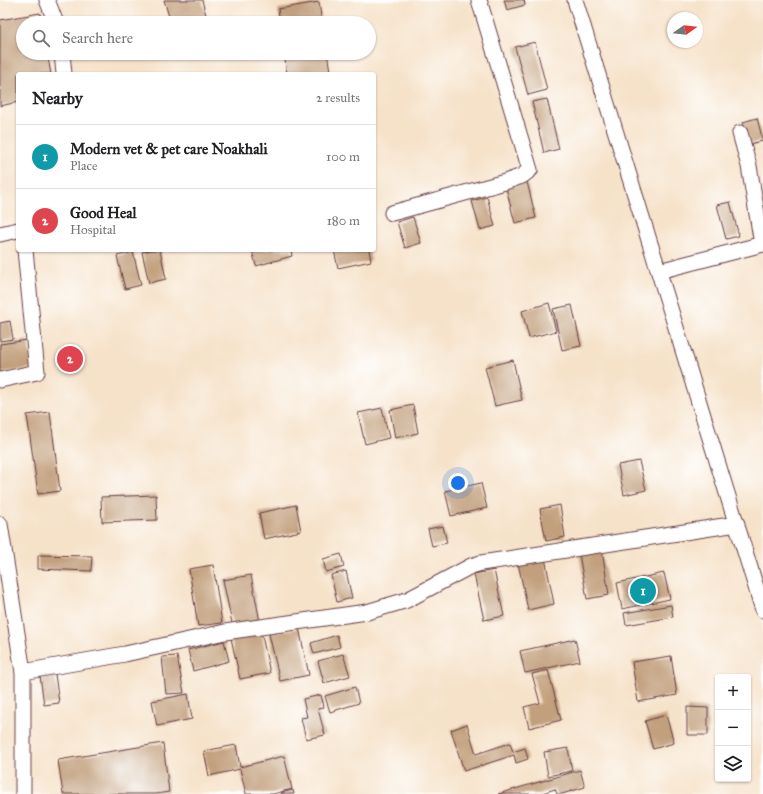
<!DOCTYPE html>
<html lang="en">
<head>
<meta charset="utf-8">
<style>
	:root { --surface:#fff; --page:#f2f2f2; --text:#202124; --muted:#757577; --line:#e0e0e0; --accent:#0b8043 }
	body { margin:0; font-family:"IM FELL Great Primer",serif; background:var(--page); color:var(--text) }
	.controls { position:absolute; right:12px; bottom:12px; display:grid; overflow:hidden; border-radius:4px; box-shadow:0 1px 3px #0004 }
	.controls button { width:36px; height:36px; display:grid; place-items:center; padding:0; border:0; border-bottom:1px solid var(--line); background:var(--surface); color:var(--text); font:20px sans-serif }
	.compass { position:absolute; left:667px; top:12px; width:36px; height:36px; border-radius:50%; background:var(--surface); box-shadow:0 1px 3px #0004; rotate:75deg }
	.you { position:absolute; left:458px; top:483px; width:14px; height:14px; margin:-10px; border:3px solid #fff; border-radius:50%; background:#1a73e8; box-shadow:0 0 0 6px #1a73e833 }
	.badge { display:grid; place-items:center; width:26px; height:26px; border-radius:50%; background:var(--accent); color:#fff; font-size:13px; font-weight:700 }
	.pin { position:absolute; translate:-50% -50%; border:2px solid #fff; box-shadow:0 1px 4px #0006 }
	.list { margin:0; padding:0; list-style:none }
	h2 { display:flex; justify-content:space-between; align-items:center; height:52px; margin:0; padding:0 16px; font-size:17px }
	h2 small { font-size:13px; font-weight:400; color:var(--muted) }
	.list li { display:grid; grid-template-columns:26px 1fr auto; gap:12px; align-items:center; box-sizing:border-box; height:64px; padding:0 16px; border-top:1px solid var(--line) }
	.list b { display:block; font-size:15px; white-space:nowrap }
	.list p { margin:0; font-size:13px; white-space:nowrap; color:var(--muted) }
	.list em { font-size:13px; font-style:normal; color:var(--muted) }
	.icon { flex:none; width:22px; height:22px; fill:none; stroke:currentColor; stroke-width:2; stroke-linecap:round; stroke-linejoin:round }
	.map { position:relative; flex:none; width:763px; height:794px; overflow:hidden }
	.search { position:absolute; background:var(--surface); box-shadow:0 1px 3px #0004; left:16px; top:16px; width:360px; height:44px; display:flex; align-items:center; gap:10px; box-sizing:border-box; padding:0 14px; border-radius:22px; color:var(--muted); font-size:15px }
	.panel { position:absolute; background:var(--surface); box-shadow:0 1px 3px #0004; left:16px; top:72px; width:360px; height:180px; border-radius:4px }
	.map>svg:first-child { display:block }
</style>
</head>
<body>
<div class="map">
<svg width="763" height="794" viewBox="0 0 763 794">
	<rect width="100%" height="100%" fill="#fff"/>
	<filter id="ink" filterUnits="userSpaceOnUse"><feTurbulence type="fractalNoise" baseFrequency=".025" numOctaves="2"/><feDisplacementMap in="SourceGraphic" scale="8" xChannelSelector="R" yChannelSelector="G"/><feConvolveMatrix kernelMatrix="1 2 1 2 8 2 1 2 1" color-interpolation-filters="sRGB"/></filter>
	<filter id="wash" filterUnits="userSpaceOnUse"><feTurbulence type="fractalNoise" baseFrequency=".012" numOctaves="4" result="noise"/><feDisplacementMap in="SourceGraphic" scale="16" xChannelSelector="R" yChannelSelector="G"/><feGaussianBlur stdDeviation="0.9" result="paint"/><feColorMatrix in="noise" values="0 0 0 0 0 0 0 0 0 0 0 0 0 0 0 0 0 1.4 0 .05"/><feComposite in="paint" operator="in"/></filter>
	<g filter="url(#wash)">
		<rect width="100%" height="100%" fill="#f6e2c9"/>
		<g id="blocks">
			<g fill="#c2a07e">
				<path d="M 164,0 L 202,0 L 208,23 L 171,23 Z"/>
				<path d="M 504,0 L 524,0 L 525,5 L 507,10 Z"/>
				<path d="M 319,2 L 322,23 L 280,23 L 278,9 Z"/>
				<path d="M 40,13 L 42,23 L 23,23 L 23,53 L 47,53 L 51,74 L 18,74 L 18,102 L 0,106 L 0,20 Z"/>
				<path d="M 535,42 L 547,90 L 528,95 L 515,47 Z"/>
				<path d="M 180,53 L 195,53 L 182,59 Z"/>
				<path d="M 284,53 L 327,53 L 330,71 L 309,74 L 287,74 Z"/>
				<path d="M 547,99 L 559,149 L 544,153 L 532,102 Z"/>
				<path d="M 757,118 L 763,141 L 749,144 L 743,122 Z"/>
				<path d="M 527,182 L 536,218 L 515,223 L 506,188 Z"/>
				<path d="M 487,197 L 495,226 L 480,230 L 472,201 Z"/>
				<path d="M 730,202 L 739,236 L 726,239 L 717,205 Z"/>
				<path d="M 413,217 L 421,243 L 405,248 L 397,222 Z"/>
				<path d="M 150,250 L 160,250 L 166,279 L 149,283 L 142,252 Z"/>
				<path d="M 252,250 L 291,250 L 292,256 L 256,266 Z"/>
				<path d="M 334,250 L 369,250 L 371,261 L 338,268 Z"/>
				<path d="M 133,252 L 141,285 L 125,289 L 117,256 Z"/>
				<path d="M 549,303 L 556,331 L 529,338 L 522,311 Z"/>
				<path d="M 572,305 L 581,346 L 562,350 L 553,309 Z"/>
				<path d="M 10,321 L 13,339 L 0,341 L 0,323 Z"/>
				<path d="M 28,340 L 32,368 L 0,373 L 0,344 Z"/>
				<path d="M 513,360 L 522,400 L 495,406 L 485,367 Z"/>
				<path d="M 413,405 L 418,433 L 395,438 L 390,410 Z"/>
				<path d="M 382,408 L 389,438 L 365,444 L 358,413 Z"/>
				<path d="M 50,412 L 60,491 L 38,494 L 27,415 Z"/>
				<path d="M 639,461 L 646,490 L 624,495 L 618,465 Z"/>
				<path d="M 481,483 L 487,508 L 451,516 L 445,491 Z"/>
				<path d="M 156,495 L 157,520 L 102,522 L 101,497 Z"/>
				<path d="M 296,505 L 301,531 L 264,539 L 259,513 Z"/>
				<path d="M 560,505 L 565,537 L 546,541 L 540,509 Z"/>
				<path d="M 443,526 L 447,543 L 432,546 L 428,529 Z"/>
				<path d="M 602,550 L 609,595 L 587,599 L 579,554 Z"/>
				<path d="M 341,554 L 344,567 L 326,572 L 323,559 Z"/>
				<path d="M 38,555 L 92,556 L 91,571 L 38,569 Z"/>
				<path d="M 545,558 L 554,604 L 528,610 L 518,563 Z"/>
				<path d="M 213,565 L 222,623 L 198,626 L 189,569 Z"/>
				<path d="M 494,570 L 504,616 L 484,620 L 474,574 Z"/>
				<path d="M 346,571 L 352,598 L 337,602 L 331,575 Z"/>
				<path d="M 664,573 L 670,599 L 622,609 L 617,583 Z"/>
				<path d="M 251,575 L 260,622 L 233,628 L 223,580 Z"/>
				<path d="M 671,605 L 673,617 L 626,625 L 624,613 Z"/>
				<path d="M 299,628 L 309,675 L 280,681 L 269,634 Z"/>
				<path d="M 261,631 L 270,673 L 240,679 L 231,638 Z"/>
				<path d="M 337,635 L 340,647 L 314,654 L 311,643 Z"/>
				<path d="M 575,639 L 580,661 L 525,673 L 520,651 Z"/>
				<path d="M 224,641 L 229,661 L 193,671 L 188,650 Z"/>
				<path d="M 343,654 L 350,676 L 324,683 L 318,661 Z"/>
				<path d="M 177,656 L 184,693 L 166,694 L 162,657 Z"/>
				<path d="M 671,656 L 677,695 L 638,702 L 632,662 Z"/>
				<path d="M 548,670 L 561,720 L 529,728 L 524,707 L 540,703 L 532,674 Z"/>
				<path d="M 55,674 L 59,703 L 44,705 L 40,676 Z"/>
				<path d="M 355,687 L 359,703 L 330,712 L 325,696 Z"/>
				<path d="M 188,694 L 192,719 L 157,726 L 152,701 Z"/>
				<path d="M 321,695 L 324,707 L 318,709 L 325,735 L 306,739 L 301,718 L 307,717 L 303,699 Z"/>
				<path d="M 687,707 L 708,708 L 708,735 L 687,735 Z"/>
				<path d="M 666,715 L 674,743 L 653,749 L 645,721 Z"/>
				<path d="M 467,724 L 476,754 L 510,743 L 513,752 L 525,748 L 528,759 L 516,763 L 514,755 L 464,771 L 451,730 Z"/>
				<path d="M 163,743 L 169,792 L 156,794 L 63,794 L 58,760 Z"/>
				<path d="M 236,745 L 240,767 L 284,756 L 292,789 L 273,794 L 246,794 L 240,769 L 209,776 L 204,751 Z"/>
				<path d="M 568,748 L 572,771 L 548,776 L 544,752 Z"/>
				<path d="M 580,770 L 585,787 L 562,794 L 557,794 L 555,789 L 539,794 L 498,794 Z"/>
				<path d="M 293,790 L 294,794 L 281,794 L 281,793 Z"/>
			</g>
		</g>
	</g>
	<g filter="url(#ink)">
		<use href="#blocks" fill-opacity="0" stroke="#643c43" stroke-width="1"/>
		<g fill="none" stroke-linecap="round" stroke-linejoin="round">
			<g stroke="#643c43" stroke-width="17">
				<g id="minor">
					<path d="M 47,0 L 56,23"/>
					<path d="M 575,0 L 763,610"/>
					<path d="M 62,53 L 64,74"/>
					<path d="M 740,133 L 749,166 L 762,244"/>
					<path d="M 392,213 L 505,182 L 522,176 L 530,170 L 479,0"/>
					<path d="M 0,234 L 18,230"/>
					<path d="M 659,271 L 763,244"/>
					<path d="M 0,380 L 37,372 L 25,250"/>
					<path d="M 0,524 L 23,672 L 23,794"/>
					<path d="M 23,672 L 125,654 L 225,632 L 367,612 L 407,600 L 471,566 L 481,563 L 737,524"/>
				</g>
			</g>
			<use href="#minor" stroke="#fff" stroke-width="15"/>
		</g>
	</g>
</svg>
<div class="controls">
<button>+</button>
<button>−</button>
<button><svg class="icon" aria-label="layers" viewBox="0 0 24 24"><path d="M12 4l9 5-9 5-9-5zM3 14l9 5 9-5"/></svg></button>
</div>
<svg class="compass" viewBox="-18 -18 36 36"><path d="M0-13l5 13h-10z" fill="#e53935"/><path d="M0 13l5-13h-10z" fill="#757577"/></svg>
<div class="you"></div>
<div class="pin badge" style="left:643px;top:591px;background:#0f9aa8">1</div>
<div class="pin badge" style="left:70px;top:359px;background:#e0444e">2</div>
<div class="search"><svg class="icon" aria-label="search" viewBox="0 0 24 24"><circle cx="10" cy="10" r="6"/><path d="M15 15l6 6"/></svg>Search here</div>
<section class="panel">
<h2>Nearby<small>2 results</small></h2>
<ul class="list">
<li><span class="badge" style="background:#0f9aa8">1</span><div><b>Modern vet &amp; pet care Noakhali</b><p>Place</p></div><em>100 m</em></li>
<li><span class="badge" style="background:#e0444e">2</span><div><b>Good Heal</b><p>Hospital</p></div><em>180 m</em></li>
</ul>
</section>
</div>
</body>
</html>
